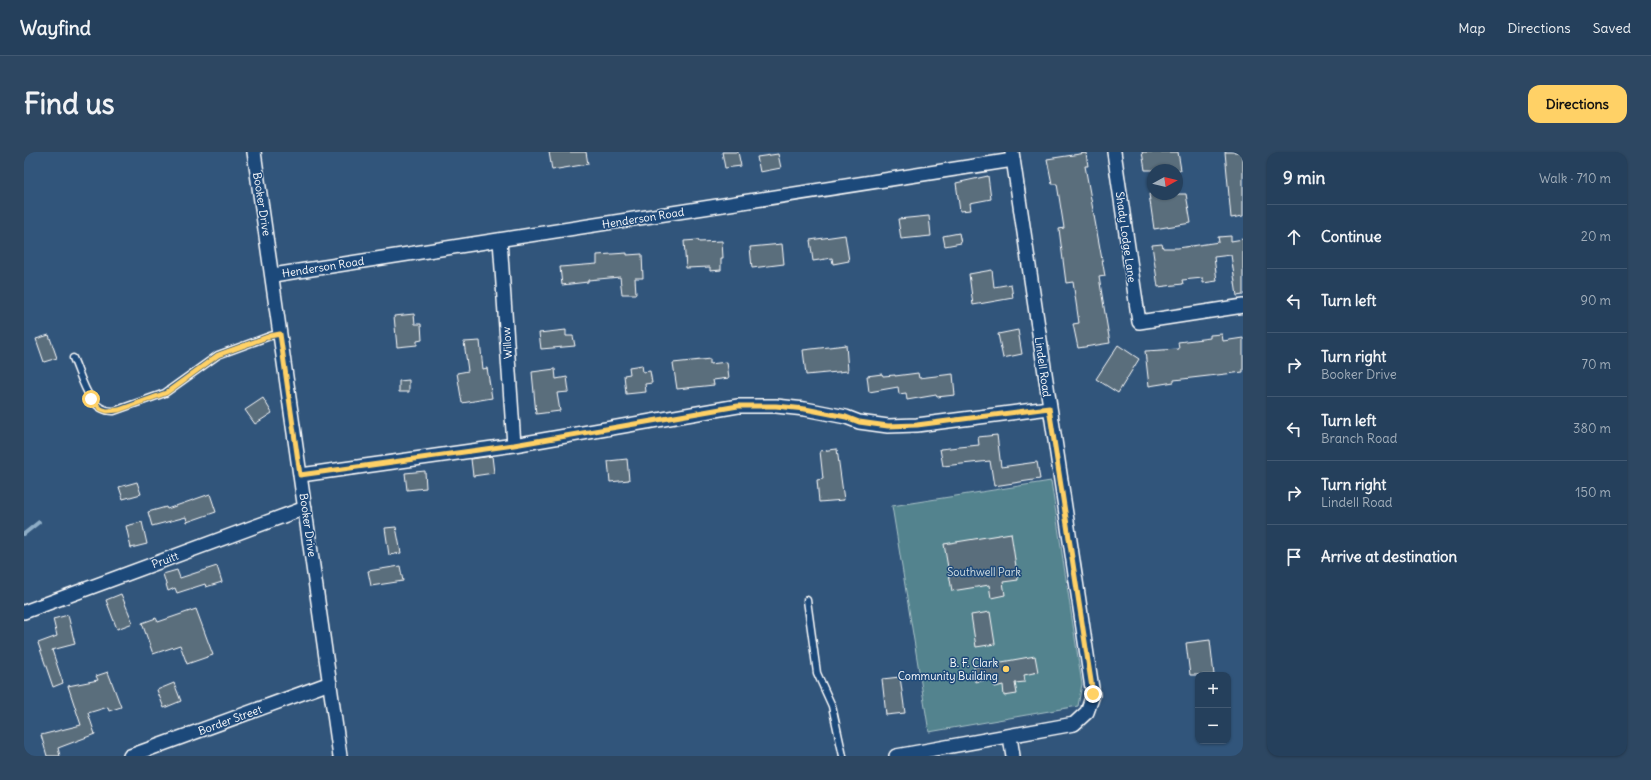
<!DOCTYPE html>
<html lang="en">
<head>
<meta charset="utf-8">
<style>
	:root { --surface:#25405c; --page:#2d4762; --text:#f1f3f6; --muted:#a3afbb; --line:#425972; --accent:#ffd166 }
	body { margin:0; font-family:Delius,sans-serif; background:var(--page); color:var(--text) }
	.controls { position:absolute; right:12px; bottom:12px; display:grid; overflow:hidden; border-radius:8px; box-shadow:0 1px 3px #0004 }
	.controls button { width:36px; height:36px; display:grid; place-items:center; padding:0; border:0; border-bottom:1px solid var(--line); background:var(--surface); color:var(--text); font:20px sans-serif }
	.compass { position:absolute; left:1123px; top:12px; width:36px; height:36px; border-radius:50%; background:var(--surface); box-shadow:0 1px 3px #0004; rotate:82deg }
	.stop { position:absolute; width:12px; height:12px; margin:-9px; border:3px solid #ffd166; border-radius:50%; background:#fff }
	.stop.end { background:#ffd166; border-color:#fff; box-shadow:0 1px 4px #0008 }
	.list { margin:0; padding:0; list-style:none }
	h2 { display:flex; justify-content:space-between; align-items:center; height:52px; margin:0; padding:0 16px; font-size:17px }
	h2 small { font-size:13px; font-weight:400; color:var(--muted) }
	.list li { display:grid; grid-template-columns:26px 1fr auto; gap:12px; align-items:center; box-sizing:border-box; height:64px; padding:0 16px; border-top:1px solid var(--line) }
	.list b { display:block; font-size:15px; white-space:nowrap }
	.list p { margin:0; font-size:13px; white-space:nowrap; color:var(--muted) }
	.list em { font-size:13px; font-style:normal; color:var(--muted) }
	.icon { flex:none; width:22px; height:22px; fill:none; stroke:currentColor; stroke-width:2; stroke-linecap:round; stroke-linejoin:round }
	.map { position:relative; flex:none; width:1219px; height:604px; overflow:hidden; border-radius:12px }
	header { display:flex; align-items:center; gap:24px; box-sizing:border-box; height:56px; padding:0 20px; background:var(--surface); border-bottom:1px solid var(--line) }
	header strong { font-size:19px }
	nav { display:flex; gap:22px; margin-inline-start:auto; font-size:14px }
	.intro { display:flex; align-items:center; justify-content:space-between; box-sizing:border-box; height:96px; padding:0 24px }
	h1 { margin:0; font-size:28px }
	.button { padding:10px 18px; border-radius:12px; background:var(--accent); color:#111; font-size:14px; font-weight:700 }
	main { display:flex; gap:24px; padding:0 24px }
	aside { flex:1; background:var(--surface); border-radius:12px; box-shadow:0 1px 3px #0004 }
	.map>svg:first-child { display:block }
</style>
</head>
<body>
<header>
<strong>Wayfind</strong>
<nav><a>Map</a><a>Directions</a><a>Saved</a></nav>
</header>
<div class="intro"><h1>Find us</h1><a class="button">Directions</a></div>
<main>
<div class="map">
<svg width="1219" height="604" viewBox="0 0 1219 604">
	<rect width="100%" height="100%" fill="#31557b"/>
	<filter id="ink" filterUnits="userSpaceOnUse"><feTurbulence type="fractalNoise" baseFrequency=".025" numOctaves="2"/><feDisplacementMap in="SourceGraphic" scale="8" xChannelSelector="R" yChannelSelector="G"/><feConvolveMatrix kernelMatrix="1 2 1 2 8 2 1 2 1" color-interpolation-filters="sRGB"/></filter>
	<g filter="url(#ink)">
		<path fill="#52838e" stroke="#a8c1c6" d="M 1027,329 L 1058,532 L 1054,554 L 905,580 L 868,354 Z"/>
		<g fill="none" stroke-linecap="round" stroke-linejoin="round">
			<path stroke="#8eadc6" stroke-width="4" d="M 0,382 L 15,370"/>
		</g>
		<g fill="#5a6e7c" stroke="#fff">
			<path d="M 525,0 L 562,0 L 564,12 L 528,18 Z"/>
			<path d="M 698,0 L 714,0 L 717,14 L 701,16 Z"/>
			<path d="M 1118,0 L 1154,0 L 1157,18 L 1121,18 Z"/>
			<path d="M 1201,0 L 1219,0 L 1219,64 L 1207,66 Z"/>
			<path d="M 1062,1 L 1064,14 L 1061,14 L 1081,124 L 1075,125 L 1086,191 L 1054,196 L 1049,172 L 1055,171 L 1049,130 L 1042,131 L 1035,77 L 1040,76 L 1033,32 L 1028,32 L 1023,7 Z"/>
			<path d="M 754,2 L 757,16 L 736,20 L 733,5 Z"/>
			<path d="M 964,24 L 967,47 L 946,51 L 947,58 L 936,59 L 932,31 Z"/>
			<path d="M 1125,42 L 1162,42 L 1167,71 L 1130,77 Z"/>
			<path d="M 905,64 L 907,84 L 877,87 L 874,67 Z"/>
			<path d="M 935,81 L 937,91 L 921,94 L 919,84 Z"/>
			<path d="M 821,83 L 825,109 L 809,112 L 808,106 L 789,109 L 786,88 Z"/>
			<path d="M 1207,84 L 1207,89 L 1219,87 L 1219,143 L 1213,144 L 1207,103 L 1190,105 L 1193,129 L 1179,131 L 1179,126 L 1158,128 L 1159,132 L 1134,135 L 1128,93 L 1138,92 L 1139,96 L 1154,96 L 1195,90 L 1194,85 Z"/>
			<path d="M 674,88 L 675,90 L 698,89 L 699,106 L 697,106 L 697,118 L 686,119 L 686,115 L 662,116 L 660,89 Z"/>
			<path d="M 758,92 L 760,112 L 728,116 L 726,95 Z"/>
			<path d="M 603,101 L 603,103 L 618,102 L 619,126 L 611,126 L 612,142 L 598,142 L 596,125 L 564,128 L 564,130 L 538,133 L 536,115 L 573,112 L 573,103 Z"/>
			<path d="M 968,118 L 970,135 L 987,132 L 989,146 L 949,153 L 945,122 Z"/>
			<path d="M 390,162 L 391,172 L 397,172 L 398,188 L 393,189 L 393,193 L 373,195 L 370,164 Z"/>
			<path d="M 542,178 L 542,184 L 549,184 L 551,194 L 517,197 L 515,181 Z"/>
			<path d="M 994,178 L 998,202 L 979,206 L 974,182 Z"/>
			<path d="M 1198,182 L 1199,189 L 1219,186 L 1219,220 L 1150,228 L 1150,230 L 1125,234 L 1121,199 L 1155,197 L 1154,190 L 1186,186 L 1186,183 Z"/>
			<path d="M 25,183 L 33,206 L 20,210 L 12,187 Z"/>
			<path d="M 456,189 L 459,217 L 463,216 L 468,246 L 438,251 L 433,221 L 444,219 L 440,190 Z"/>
			<path d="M 822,193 L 824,219 L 782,223 L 779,198 Z"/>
			<path d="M 1094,193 L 1115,207 L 1094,241 L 1072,227 Z"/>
			<path d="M 686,207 L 686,212 L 703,210 L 705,226 L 689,228 L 690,233 L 653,237 L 649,211 Z"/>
			<path d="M 618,213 L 619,220 L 626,219 L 628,231 L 621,232 L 622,240 L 602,242 L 600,223 L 606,222 L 605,215 Z"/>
			<path d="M 531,217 L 532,227 L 543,225 L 545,240 L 533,241 L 536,259 L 512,262 L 508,220 Z"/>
			<path d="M 894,221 L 895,226 L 929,222 L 931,243 L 913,245 L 912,243 L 883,248 L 882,241 L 875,242 L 874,235 L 845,240 L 843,224 L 858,222 L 859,224 L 871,223 L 871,224 Z"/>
			<path d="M 385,228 L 385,240 L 375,240 L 375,229 Z"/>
			<path d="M 239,246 L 248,261 L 231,272 L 221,258 Z"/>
			<path d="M 973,283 L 977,315 L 1013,310 L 1016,327 L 970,334 L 966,309 L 919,314 L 916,297 L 955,293 L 954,285 Z"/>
			<path d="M 813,297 L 820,348 L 795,350 L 793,328 L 799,327 L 796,299 Z"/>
			<path d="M 468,304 L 470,321 L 449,324 L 447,307 Z"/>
			<path d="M 603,307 L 605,328 L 586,330 L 584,309 Z"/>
			<path d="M 401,319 L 402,336 L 383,338 L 381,321 Z"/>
			<path d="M 113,330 L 117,342 L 99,347 L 95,335 Z"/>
			<path d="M 186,342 L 192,360 L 163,370 L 162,365 L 128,374 L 124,360 L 142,355 L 143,357 Z"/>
			<path d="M 118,370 L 123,392 L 107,396 L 102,374 Z"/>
			<path d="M 372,375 L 377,401 L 365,403 L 361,376 Z"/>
			<path d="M 987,381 L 994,428 L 979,430 L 981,443 L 967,446 L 965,433 L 928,439 L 920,392 Z"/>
			<path d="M 193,414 L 198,430 L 182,435 L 181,432 L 153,441 L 151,436 L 144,439 L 139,422 L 153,418 L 156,426 Z"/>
			<path d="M 376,414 L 379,429 L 347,434 L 344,419 Z"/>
			<path d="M 97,442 L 109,471 L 93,477 L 82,448 Z"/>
			<path d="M 172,457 L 189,503 L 163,512 L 156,493 L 129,502 L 118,471 L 132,466 L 134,470 Z"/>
			<path d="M 966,460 L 971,492 L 952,495 L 947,463 Z"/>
			<path d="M 44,463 L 51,492 L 28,498 L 39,531 L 29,535 L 14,491 L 33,484 L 29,467 Z"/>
			<path d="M 1186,488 L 1190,523 L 1166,523 L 1162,491 Z"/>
			<path d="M 1011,504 L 1014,520 L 1000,523 L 1001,530 L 991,531 L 993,542 L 980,544 L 979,533 L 971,535 L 968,527 L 951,530 L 950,515 Z"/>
			<path d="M 84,520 L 97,555 L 85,559 L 84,555 L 64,561 L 71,582 L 34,596 L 36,604 L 23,604 L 17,583 L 57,573 L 44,534 L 74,528 L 72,524 Z"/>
			<path d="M 876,525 L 881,561 L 862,563 L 858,527 Z"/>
			<path d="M 150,531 L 157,549 L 140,556 L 133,538 Z"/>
		</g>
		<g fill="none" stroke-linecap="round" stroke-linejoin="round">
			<g stroke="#fff" stroke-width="9">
				<g id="service">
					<path d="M 49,206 C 58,225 64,260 90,259 L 141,241 L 194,203 L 246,184 L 256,182"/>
					<path d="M 783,448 L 793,521 L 808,554 L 819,604"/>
				</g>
			</g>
			<g stroke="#fff" stroke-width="16">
				<g id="minor">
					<path d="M 230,0 L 316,604"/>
					<path d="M 1090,0 L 1115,170 L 1219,154"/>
					<path d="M 476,88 L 490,293"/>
					<path d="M 249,123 L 989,8"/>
					<path d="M 277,323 L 490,293 L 714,254 L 752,254 L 781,257 L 822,265 L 835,270 L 864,274 L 893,273 L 1025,256"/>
					<path d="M 0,460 L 281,356"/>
					<path d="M 986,585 L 989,604"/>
					<path d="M 106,604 L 306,531"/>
					<path d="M 872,604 L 1050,572 L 1063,560 L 1069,543 L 988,0"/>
				</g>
			</g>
			<use href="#service" stroke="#1f4a7a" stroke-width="6"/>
			<use href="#minor" stroke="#1f4a7a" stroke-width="13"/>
		</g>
	</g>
	<g fill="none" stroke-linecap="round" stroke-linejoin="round" filter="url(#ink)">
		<path stroke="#ffd166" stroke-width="5" d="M 67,247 L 77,257 L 83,259 L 95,258 L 142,241 L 194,203 L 246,184 L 256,182 L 276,323 L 490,293 L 714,254 L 752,254 L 781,257 L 822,265 L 835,270 L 864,274 L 893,273 L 1025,256 L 1069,542"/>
	</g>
	<circle fill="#ffd166" stroke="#1f4a7a" stroke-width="1.5" cx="982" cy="517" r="4"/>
	<g text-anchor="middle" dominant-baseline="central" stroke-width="3" stroke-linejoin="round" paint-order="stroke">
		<g font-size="11" fill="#fff" stroke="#1f4a7a">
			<text transform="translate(238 52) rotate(81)">Booker Drive</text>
			<text transform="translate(619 66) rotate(-9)">Henderson Road</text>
			<text transform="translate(1102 85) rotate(82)">Shady Lodge Lane</text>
			<text transform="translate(299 115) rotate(-9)">Henderson Road</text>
			<text transform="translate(483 191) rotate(-94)">Willow</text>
			<text transform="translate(1019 215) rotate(82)">Lindell Road</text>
			<text transform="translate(284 373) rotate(82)">Booker Drive</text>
			<text transform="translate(141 408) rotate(-20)">Pruitt</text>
			<text transform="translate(206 568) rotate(-20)">Border Street</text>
		</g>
		<g font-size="11" fill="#d4e0e3" stroke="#1f4a7a">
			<text x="960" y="420">Southwell Park</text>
		</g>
		<g font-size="11" fill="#fff" stroke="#1f4a7a" text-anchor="end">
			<text x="974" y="511">B. F. Clark<tspan x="974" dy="13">Community Building</tspan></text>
		</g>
	</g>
</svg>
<div class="controls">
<button>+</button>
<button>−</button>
</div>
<svg class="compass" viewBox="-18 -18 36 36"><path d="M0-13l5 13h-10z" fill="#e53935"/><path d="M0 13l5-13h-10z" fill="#a3afbb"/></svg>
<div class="stop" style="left:67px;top:247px"></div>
<div class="stop end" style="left:1069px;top:542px"></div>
</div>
<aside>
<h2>9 min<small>Walk · 710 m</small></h2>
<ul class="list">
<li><svg class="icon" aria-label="ahead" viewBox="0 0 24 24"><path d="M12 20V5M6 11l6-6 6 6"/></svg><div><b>Continue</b></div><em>20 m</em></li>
<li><svg class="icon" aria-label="left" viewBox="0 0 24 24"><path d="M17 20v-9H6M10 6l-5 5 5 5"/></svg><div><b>Turn left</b></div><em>90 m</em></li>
<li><svg class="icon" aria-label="right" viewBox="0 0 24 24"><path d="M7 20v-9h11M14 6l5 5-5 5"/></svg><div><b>Turn right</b><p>Booker Drive</p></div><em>70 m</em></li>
<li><svg class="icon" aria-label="left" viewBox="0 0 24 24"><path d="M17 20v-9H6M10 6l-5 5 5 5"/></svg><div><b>Turn left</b><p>Branch Road</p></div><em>380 m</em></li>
<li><svg class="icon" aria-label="right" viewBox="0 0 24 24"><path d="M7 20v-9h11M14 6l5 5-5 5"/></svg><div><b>Turn right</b><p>Lindell Road</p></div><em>150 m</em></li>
<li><svg class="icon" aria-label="arrive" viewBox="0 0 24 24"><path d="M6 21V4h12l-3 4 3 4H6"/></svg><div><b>Arrive at destination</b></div></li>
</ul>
</aside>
</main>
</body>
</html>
